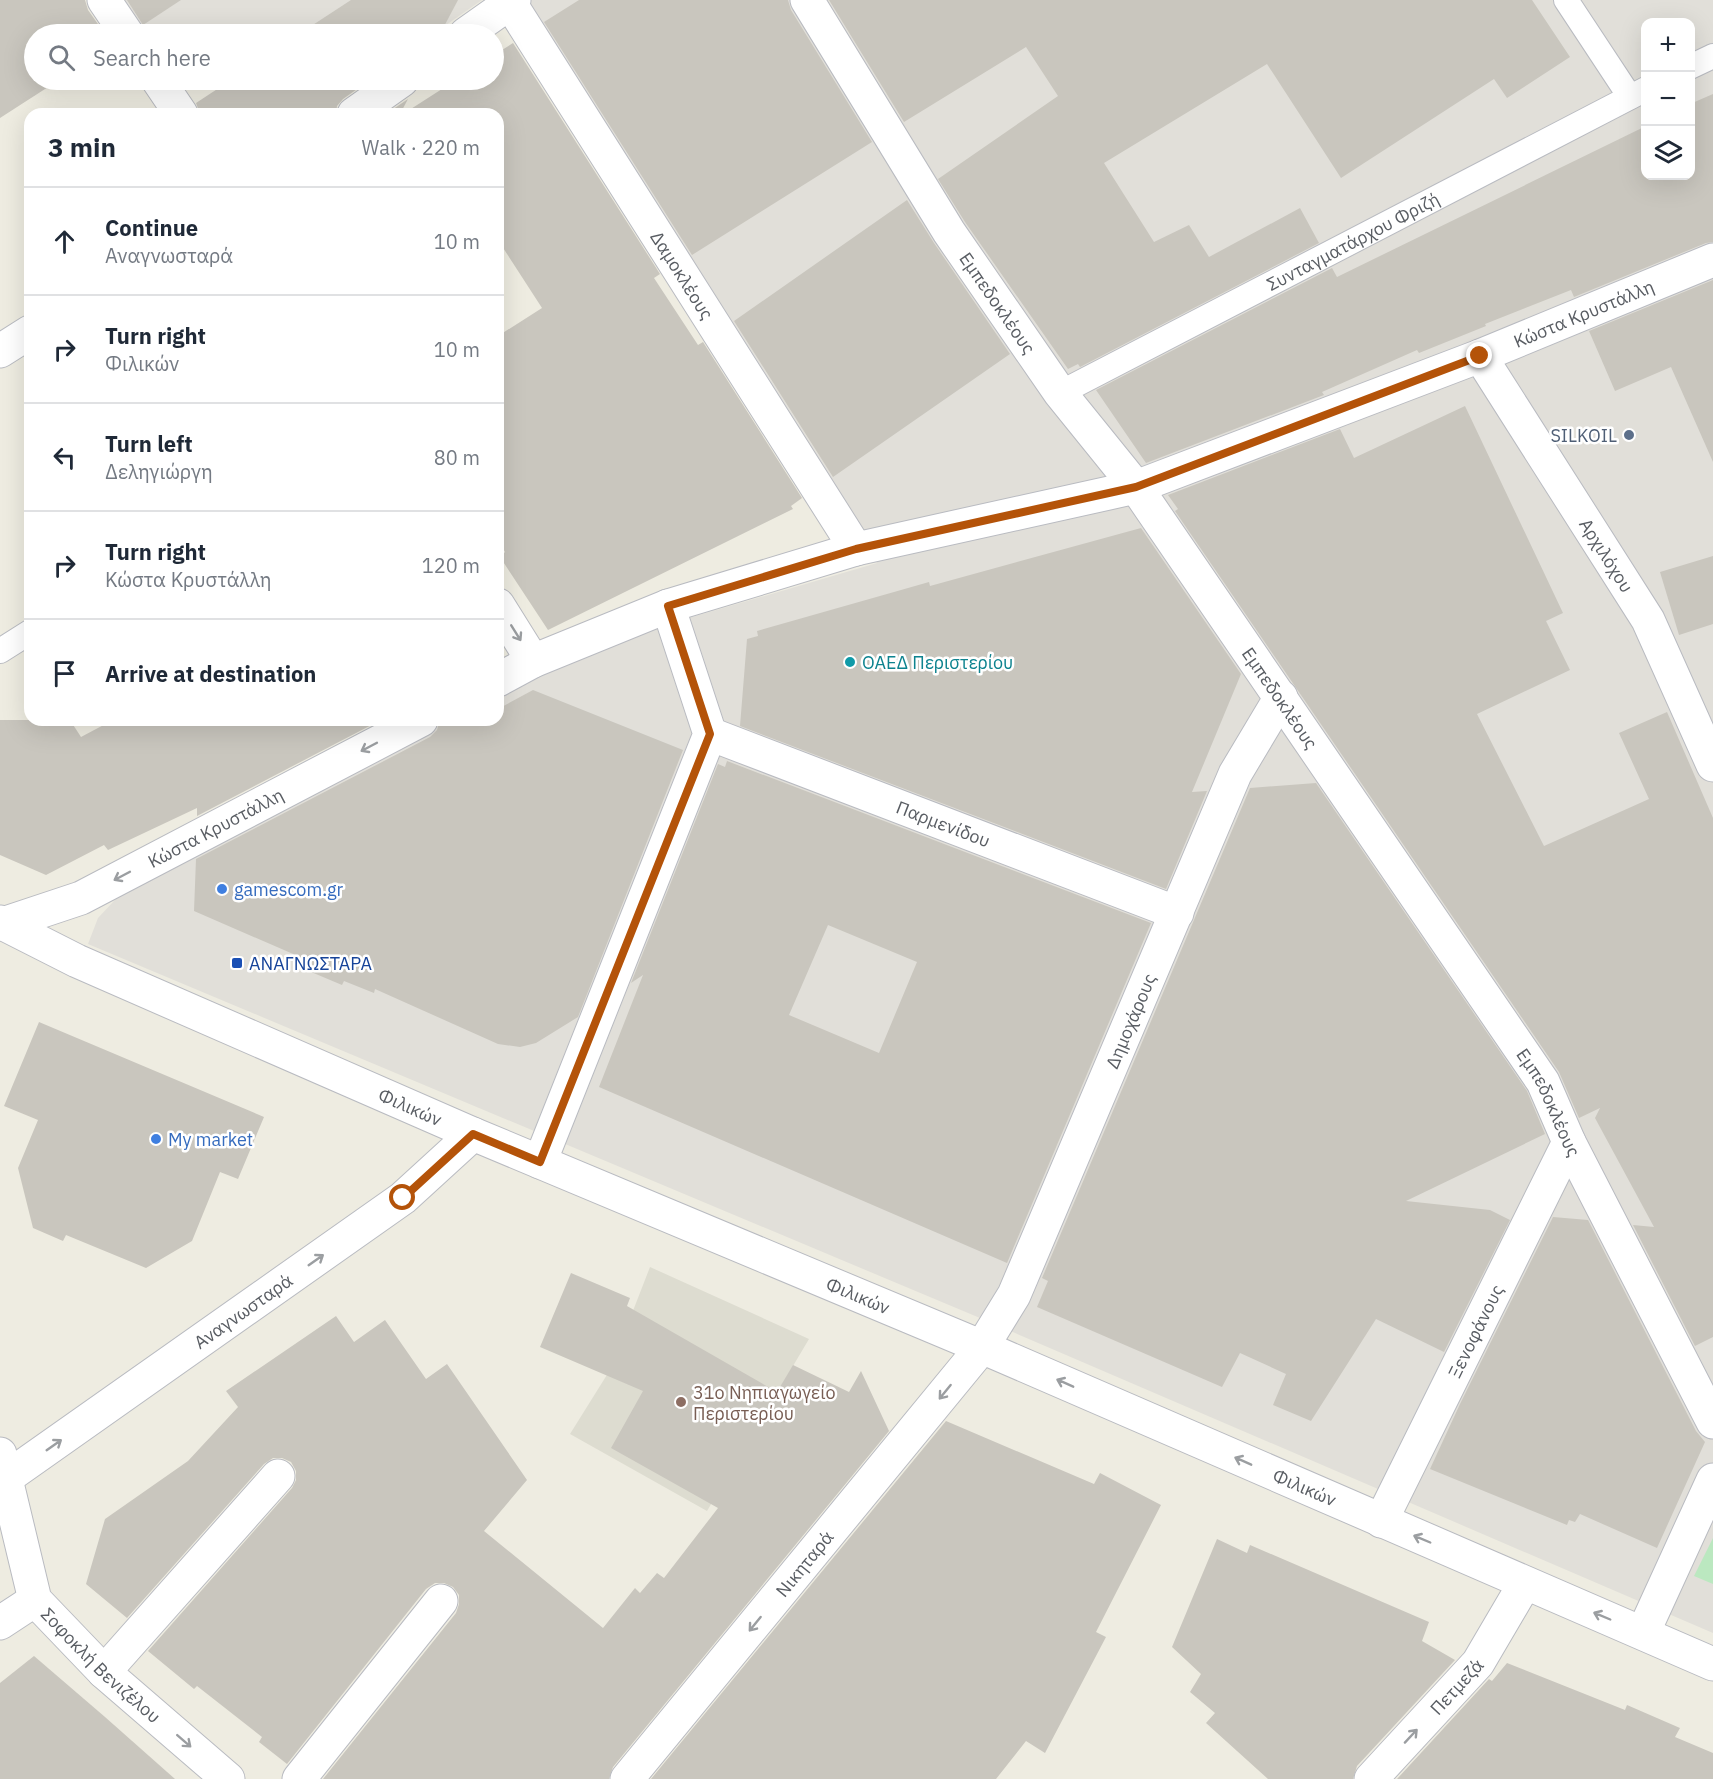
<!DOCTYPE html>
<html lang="en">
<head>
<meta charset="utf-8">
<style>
	:root { --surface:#fff; --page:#f2f2f3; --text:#1f2937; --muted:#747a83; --line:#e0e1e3 }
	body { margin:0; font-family:"IBM Plex Sans",sans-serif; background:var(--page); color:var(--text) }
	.controls { position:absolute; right:18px; top:18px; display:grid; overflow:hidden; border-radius:12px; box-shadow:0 6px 24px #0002 }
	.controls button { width:54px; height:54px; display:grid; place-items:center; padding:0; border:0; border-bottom:2px solid var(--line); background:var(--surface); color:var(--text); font:30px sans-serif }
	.stop { position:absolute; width:18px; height:18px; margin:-14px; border:4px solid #b45309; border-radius:50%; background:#fff }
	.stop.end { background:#b45309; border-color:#fff; box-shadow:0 2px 6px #0008 }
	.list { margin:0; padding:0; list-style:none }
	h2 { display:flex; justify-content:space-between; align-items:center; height:78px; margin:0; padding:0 24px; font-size:26px }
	h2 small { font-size:20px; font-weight:400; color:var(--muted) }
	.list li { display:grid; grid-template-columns:39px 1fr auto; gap:18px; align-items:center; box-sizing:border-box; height:108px; padding:0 24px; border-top:2px solid var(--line) }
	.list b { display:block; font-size:22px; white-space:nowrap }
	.list p { margin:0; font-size:20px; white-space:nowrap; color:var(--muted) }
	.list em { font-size:20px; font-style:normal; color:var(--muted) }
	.icon { flex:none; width:33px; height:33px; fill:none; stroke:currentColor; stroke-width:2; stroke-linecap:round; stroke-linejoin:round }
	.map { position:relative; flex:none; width:1713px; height:1779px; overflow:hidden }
	.search { position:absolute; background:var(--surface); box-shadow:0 6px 24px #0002; left:24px; top:24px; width:480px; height:66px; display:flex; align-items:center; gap:15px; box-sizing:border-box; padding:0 21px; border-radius:33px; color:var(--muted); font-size:22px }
	.panel { position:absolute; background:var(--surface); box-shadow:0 6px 24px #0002; left:24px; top:108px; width:480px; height:618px; border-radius:18px }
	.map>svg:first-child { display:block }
</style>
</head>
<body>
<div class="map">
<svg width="1713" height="1779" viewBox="0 0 1713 1779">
	<rect width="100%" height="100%" fill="#eeece1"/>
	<g fill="#e1dfd9" fill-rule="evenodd">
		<path d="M 124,0 L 482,0 L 433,34 L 146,34 Z"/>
		<path d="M 517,0 L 1713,0 L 1713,1633 L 980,1318 L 88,944 L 98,918 L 128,886 L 450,720 L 498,720 L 498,696 L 597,645 L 877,563 ZM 1646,22 L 1690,22 L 1690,176 L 1646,176 Z"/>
	</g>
	<path fill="#dddcd0" d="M 650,1267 L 809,1339 L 707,1511 L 570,1434 L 610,1370 Z"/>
	<path fill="#bbe8c0" d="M 1713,1538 L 1713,1584 L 1694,1576 Z"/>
	<g fill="#c9c6be" fill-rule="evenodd">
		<path d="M 0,0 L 85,0 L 88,10 L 105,34 L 34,34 L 34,80 L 59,80 L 0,118 Z"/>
		<path d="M 127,0 L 181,0 L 143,25 Z"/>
		<path d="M 351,0 L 458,0 L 440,34 L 299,34 Z"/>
		<path d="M 579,0 L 788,0 L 791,10 L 872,142 L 692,255 L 544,22 Z"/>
		<path d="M 829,0 L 1532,0 L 1570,57 L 1507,98 L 1494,79 L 1341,178 L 1267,64 L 1104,163 L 1154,242 L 1189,225 L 1209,257 L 1300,208 L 1319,243 L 1080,367 L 1078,364 L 1068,369 L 965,222 L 938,179 L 1058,96 L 1026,47 L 904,122 Z"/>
		<path d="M 513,43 L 660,274 L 654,278 L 698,345 L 703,342 L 802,498 L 791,506 L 793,509 L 548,630 L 500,557 L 505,552 L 498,540 L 498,336 L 542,308 L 498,240 L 498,114 L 403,114 L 456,80 L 494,80 L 494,55 Z"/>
		<path d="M 231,80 L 370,80 L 343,99 L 337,106 L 336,114 L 200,114 L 196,103 Z"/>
		<path d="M 1713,94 L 1713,242 L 1706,243 L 1574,297 L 1571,290 L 1485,324 L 1486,326 L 1419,353 L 1417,350 L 1322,392 L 1324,395 L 1146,463 L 1096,390 L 1332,268 L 1337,277 L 1646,126 L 1646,176 L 1690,176 L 1690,104 Z"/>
		<path d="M 408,99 L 400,114 L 386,114 Z"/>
		<path d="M 907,200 L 934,243 L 1010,354 L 833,477 L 734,321 Z"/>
		<path d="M 1713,280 L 1713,462 L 1671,367 L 1615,391 L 1589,331 Z"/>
		<path d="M 1465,406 L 1563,613 L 1546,621 L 1570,670 L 1477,714 L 1544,846 L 1649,799 L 1619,733 L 1667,712 L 1713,818 L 1713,1337 L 1695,1346 L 1633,1225 L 1654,1227 L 1595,1118 L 1600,1108 L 1579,1118 L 1559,1072 L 1175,511 L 1178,509 L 1168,495 L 1340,429 L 1354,458 Z"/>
		<path d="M 1141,528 L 1241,674 L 1192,792 L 1207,791 L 1166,889 L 740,726 L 747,639 L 758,636 L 757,631 L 894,592 L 929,582 L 930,586 Z"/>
		<path d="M 1713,556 L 1713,624 L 1679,635 L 1660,572 Z"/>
		<path d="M 533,690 L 683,750 L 578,1017 L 536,1043 L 520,1047 L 498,1044 L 375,989 L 374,993 L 344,981 L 342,985 L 304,969 L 307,960 L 194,911 L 196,859 L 430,737 L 437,730 L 440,720 L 498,720 L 498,709 Z"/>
		<path d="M 0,720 L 70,720 L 81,737 L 113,720 L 381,720 L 197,816 L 197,808 L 108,850 L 104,845 L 46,875 L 0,855 Z"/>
		<path d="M 727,761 L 1151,923 L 1007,1263 L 599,1087 L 643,975 L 631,983 L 718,764 L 725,767 ZM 828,925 L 917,962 L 879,1053 L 789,1015 Z"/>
		<path d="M 1316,783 L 1527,1091 L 1545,1134 L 1406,1201 L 1490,1210 L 1510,1220 L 1444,1352 L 1376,1319 L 1311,1421 L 1273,1405 L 1286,1374 L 1240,1353 L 1222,1387 L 1037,1307 L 1048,1281 L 1042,1278 L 1250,788 Z"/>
		<path d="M 39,1022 L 264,1117 L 238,1179 L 220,1172 L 192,1241 L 146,1268 L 66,1235 L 63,1241 L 33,1228 L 18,1168 L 38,1120 L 4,1106 Z"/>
		<path d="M 1553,1217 L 1588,1220 L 1696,1431 L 1705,1442 L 1657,1548 L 1580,1514 L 1575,1522 L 1569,1520 L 1567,1525 L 1430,1469 L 1460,1404 Z"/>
		<path d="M 571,1273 L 630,1298 L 627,1306 L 777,1392 L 793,1365 L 849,1392 L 861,1371 L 889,1431 L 613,1767 L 609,1779 L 323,1779 L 456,1613 L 459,1604 L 459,1595 L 453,1587 L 444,1583 L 435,1583 L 426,1589 L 287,1764 L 259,1742 L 262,1737 L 197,1686 L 194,1689 L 148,1651 L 292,1488 L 296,1480 L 296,1471 L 291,1462 L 282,1458 L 273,1458 L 264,1464 L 127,1618 L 86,1584 L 105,1519 L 188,1461 L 238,1407 L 226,1391 L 336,1316 L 354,1342 L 385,1320 L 426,1379 L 447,1364 L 527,1480 L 484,1531 L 603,1628 L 635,1588 L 640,1593 L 657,1573 L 664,1578 L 718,1508 L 611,1448 L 643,1391 L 540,1347 Z"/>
		<path d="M 946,1421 L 1094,1484 L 1100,1473 L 1161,1505 L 1096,1632 L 1106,1637 L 1045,1753 L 1026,1741 L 996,1779 L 651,1779 Z"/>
		<path d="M 1217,1539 L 1247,1553 L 1250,1545 L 1429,1622 L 1422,1641 L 1455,1660 L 1357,1766 L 1353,1779 L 1268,1779 L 1206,1723 L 1215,1713 L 1190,1692 L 1201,1674 L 1172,1647 Z"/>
		<path d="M 34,1656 L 105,1717 L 175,1779 L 0,1779 L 0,1683 Z"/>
		<path d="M 1507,1663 L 1625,1710 L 1627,1705 L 1680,1728 L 1675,1737 L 1713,1753 L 1713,1779 L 1397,1779 L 1489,1679 L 1492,1681 Z"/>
	</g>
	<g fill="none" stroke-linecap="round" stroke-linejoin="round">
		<g stroke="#b9bbc1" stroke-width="26">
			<g id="service">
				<path d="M 1566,0 L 1630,97"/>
				<path d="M 1690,67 L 1713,56"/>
				<path id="s1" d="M 1060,393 L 1646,89"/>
				<path d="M 0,651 L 30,632"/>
			</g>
		</g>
		<g stroke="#b9bbc1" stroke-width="35">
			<path id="pedestrian" d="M 1643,1633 L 1713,1480"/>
		</g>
		<g stroke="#b9bbc1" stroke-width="35">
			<g id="minor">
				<path d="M 104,0 L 127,34"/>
				<path id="s2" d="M 807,0 L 949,232 L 1060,393 L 1136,487 L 1543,1082 L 1569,1142 L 1713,1422"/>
				<path id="s3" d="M 510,3 L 856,549"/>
				<path d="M 466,34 L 514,0"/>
				<path d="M 158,80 L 181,114"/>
				<path d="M 354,114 L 402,80"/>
				<path d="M 0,351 L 30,332"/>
				<path id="s4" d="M 1480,356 L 1648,620 L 1713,765"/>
				<path d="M 498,605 L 533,661"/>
				<path id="s5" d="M 498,680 L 533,661 L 668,606 L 856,549 L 1136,487 L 1480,356 L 1713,260"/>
				<path id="s6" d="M 710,734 L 1177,913"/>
				<path id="s7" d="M 3,924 L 81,898 L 421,720"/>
				<path d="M 540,1162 L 710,734 L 668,606"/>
				<path id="s8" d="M 6,1478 L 403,1198 L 473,1134"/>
				<path id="s9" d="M 1381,1521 L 1569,1142"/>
				<path d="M 104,1672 L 278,1476"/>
				<path d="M 299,1779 L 441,1601"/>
				<path id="s10" d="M 627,1779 L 982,1347 L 1014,1295 L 1235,774 L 1281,697"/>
				<path id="s11" d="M 1371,1779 L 1478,1663 L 1525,1583"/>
			</g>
		</g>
		<g stroke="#b9bbc1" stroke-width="35">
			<g id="tertiary">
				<path id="s12" d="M 0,922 L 77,961 L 473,1134 L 982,1347 L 1713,1664"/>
				<path id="s13" d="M 0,1454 L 35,1600 L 104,1672 L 228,1779"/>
				<path d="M 0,1623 L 35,1600"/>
			</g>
		</g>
		<use href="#service" stroke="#fff" stroke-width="24"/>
		<use href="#pedestrian" stroke="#fff" stroke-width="33"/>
		<use href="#minor" stroke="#fff" stroke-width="33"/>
		<use href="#tertiary" stroke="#fff" stroke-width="33"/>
	</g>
	<defs><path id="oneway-shaft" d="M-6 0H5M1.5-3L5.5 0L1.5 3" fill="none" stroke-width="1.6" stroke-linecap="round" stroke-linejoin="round" transform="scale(1.5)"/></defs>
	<g stroke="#9b9ea1">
		<use href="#oneway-shaft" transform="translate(516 633) rotate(58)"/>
		<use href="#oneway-shaft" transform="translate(369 747) rotate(152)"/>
		<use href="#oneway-shaft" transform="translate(122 876) rotate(152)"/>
		<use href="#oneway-shaft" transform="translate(316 1260) rotate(-35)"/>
		<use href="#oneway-shaft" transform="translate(1065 1383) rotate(-156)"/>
		<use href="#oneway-shaft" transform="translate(945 1392) rotate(129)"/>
		<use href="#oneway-shaft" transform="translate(54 1445) rotate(-35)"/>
		<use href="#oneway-shaft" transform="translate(1243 1461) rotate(-156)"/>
		<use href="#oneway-shaft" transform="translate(1422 1539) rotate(-157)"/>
		<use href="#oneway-shaft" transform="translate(1602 1616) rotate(-157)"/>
		<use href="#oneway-shaft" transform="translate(755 1624) rotate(129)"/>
		<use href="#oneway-shaft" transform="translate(1411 1736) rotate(-47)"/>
		<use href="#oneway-shaft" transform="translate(184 1741) rotate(41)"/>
	</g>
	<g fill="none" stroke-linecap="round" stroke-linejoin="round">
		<path stroke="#b45309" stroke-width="8" d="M 403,1198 L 473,1134 L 540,1162 L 710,734 L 668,606 L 856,549 L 1136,487 L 1480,356"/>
	</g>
	<circle fill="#5c6f8a" stroke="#fff" stroke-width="2" cx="1629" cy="435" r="6"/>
	<circle fill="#0f9aa8" stroke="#fff" stroke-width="2" cx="850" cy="662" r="6"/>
	<g fill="#3f7fe0" stroke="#fff" stroke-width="2">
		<circle cx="222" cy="889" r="6"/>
		<circle cx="156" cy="1139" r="6"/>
	</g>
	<rect fill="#1a4fb4" stroke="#fff" stroke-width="2" x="231" y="957" width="12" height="12" rx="3"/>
	<circle fill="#8d6e63" stroke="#fff" stroke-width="2" cx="681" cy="1402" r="6"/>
	<g text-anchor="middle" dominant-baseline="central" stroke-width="5" stroke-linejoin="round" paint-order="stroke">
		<g font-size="18" fill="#595d63" stroke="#fff">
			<text stroke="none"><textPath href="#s1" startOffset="330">Συνταγματάρχου Φριζή</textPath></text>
			<text stroke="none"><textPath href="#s3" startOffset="322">Δαμοκλέους</textPath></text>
			<text stroke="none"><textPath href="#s2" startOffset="358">Εμπεδοκλέους</textPath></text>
			<text stroke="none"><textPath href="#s5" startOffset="1149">Κώστα Κρυστάλλη</textPath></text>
			<text stroke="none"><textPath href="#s4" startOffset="236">Αρχιλόχου</textPath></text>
			<text stroke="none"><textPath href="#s2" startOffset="844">Εμπεδοκλέους</textPath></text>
			<text stroke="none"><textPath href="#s6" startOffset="250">Παρμενίδου</textPath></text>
			<text stroke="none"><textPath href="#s7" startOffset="234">Κώστα Κρυστάλλη</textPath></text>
			<text stroke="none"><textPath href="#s10" startOffset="918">Δημοχάρους</textPath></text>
			<text stroke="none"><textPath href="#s2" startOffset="1330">Εμπεδοκλέους</textPath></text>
			<text stroke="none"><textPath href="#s12" startOffset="450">Φιλικών</textPath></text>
			<text stroke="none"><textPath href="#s12" startOffset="936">Φιλικών</textPath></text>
			<text stroke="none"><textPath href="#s8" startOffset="290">Αναγνωσταρά</textPath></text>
			<text stroke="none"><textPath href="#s9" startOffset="212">Ξενοφάνους</textPath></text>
			<text stroke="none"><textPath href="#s12" startOffset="1422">Φιλικών</textPath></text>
			<text stroke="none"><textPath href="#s10" startOffset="279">Νικηταρά</textPath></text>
			<text stroke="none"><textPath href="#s13" startOffset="243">Σοφοκλή Βενιζέλου</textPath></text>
			<text stroke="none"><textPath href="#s11" startOffset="126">Πετμεζά</textPath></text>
		</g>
		<g font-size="18" fill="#4e5e75" stroke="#fff" text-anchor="end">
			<text x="1617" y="435">SILKOIL</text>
		</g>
		<g font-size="18" fill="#0d838f" stroke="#fff" text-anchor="start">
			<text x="862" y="662">ΟΑΕΔ Περιστερίου</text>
		</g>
		<g font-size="18" fill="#366cbe" stroke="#fff" text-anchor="start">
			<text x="234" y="889">gamescom.gr</text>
			<text x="168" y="1139">My market</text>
		</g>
		<g font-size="18" fill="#164399" stroke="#fff" text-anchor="start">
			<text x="249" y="963">ΑΝΑΓΝΩΣΤΑΡΑ</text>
		</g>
		<g font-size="18" fill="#785e54" stroke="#fff" text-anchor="start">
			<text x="693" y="1392">31ο Νηπιαγωγείο<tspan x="693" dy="21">Περιστερίου</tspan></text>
		</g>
	</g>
</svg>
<div class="controls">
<button>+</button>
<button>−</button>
<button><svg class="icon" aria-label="layers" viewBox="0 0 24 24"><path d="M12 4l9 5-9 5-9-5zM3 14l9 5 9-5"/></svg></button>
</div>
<div class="stop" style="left:403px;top:1198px"></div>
<div class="stop end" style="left:1480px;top:356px"></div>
<div class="search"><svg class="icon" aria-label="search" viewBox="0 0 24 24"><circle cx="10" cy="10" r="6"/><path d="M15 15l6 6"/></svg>Search here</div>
<section class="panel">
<h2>3 min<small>Walk · 220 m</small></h2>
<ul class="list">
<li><svg class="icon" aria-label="ahead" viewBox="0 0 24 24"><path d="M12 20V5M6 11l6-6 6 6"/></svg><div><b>Continue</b><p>Αναγνωσταρά</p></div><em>10 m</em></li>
<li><svg class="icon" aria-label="right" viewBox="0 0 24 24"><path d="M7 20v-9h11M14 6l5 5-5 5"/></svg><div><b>Turn right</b><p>Φιλικών</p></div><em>10 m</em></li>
<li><svg class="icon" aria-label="left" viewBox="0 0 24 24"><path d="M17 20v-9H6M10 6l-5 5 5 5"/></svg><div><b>Turn left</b><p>Δεληγιώργη</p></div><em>80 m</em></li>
<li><svg class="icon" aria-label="right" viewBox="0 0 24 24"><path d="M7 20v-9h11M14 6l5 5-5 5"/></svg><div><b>Turn right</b><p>Κώστα Κρυστάλλη</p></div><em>120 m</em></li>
<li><svg class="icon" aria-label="arrive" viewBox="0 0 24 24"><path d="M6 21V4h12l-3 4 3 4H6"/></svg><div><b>Arrive at destination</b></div></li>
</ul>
</section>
</div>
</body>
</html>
